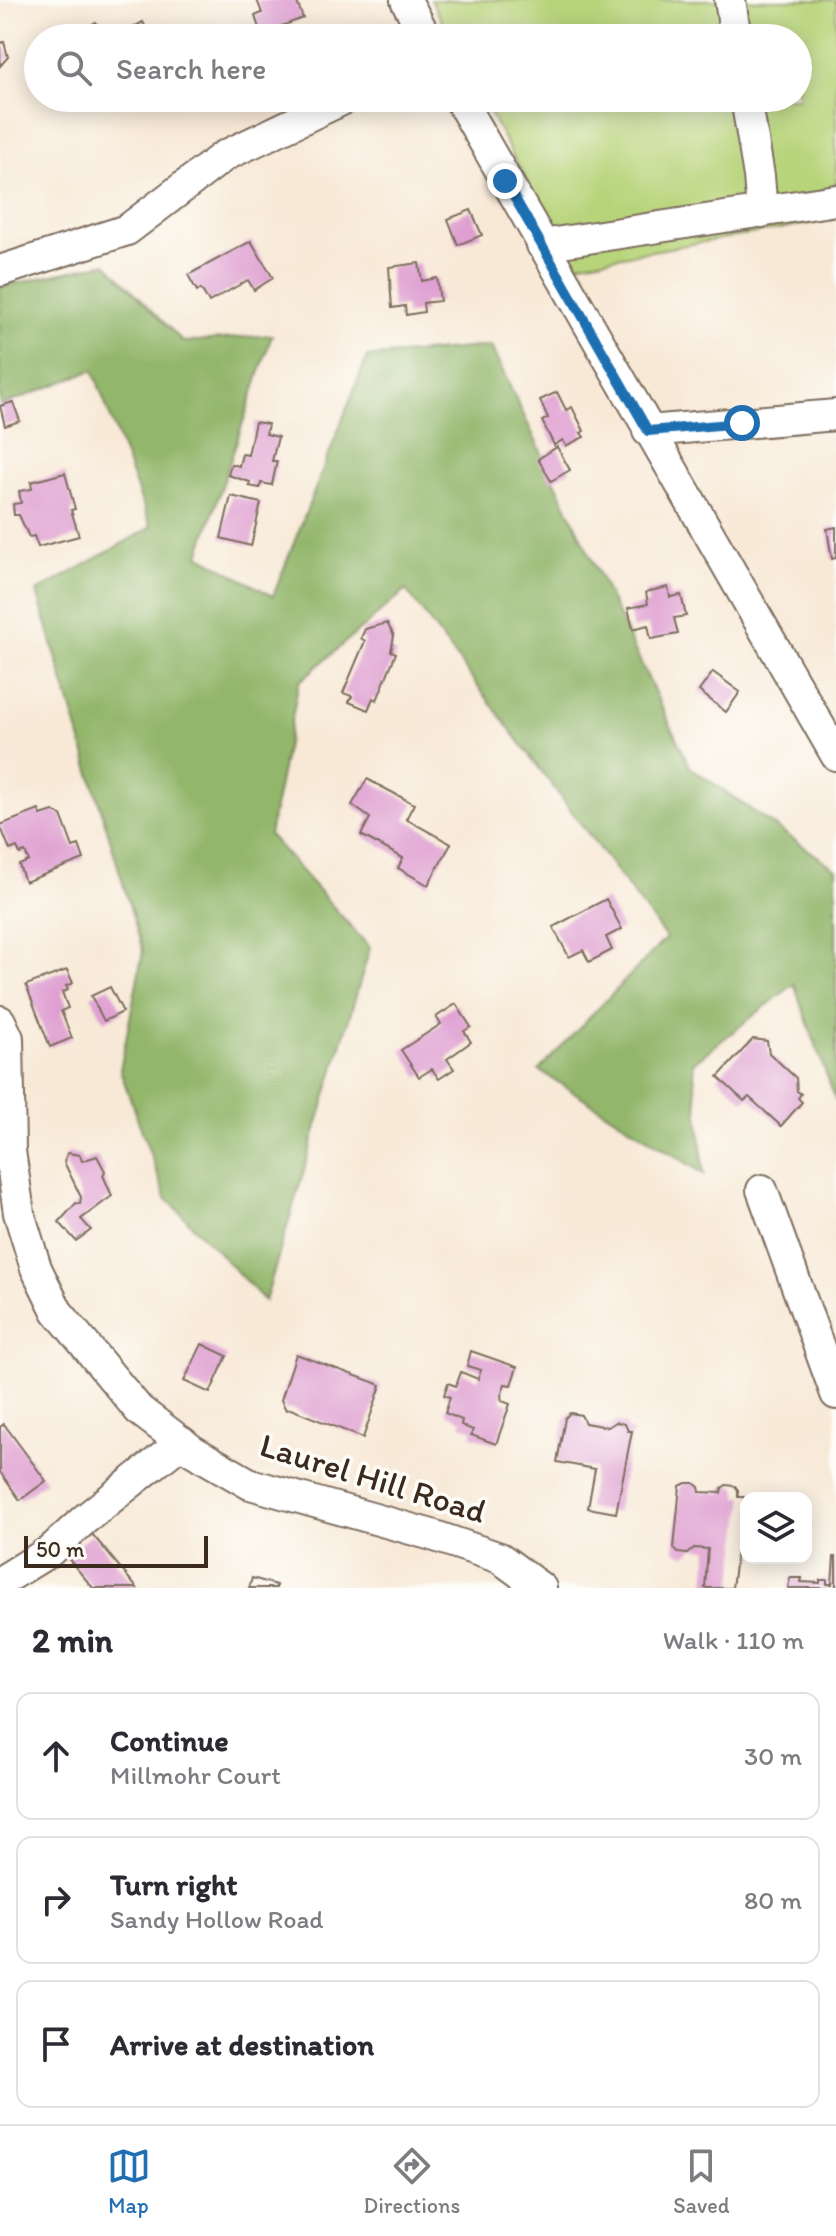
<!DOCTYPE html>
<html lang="en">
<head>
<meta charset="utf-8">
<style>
	:root { --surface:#fff; --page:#f7f7f7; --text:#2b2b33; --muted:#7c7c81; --line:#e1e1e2; --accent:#1f6fb2 }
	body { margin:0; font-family:Itim,sans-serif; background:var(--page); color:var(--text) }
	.controls { position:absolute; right:24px; bottom:24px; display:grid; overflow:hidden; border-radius:16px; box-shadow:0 4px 20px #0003 }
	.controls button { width:72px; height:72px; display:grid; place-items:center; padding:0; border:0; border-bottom:2px solid var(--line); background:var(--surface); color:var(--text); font:40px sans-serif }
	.scale { position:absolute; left:24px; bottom:20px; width:184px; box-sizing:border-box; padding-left:8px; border:4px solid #3b2a1e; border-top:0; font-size:22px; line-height:28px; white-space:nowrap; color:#3b2a1e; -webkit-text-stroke:6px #fdfcf7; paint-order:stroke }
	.stop { position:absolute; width:24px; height:24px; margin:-18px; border:6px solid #1f6fb2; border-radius:50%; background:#fff }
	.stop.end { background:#1f6fb2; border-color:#fff; box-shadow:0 2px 8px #0008 }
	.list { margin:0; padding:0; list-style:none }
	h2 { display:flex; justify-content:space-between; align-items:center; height:104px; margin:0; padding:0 32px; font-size:34px }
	h2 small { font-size:26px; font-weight:400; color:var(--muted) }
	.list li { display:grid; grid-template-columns:52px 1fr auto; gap:24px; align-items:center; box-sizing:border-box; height:128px; margin:0 16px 16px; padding:0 16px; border:2px solid var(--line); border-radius:16px }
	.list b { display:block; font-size:30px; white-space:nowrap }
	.list p { margin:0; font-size:26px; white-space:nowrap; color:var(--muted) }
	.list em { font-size:26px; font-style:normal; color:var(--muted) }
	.icon { flex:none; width:44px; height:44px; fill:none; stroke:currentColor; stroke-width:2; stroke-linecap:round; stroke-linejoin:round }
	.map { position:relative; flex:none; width:836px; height:1588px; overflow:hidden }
	.search { position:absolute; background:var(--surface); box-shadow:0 4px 20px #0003; left:24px; right:24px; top:24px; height:88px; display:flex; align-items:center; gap:20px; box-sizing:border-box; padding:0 28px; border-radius:44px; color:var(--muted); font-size:30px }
	.sheet { height:536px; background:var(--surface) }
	nav { display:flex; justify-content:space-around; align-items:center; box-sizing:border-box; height:112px; border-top:2px solid var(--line); background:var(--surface); font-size:22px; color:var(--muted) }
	nav a { display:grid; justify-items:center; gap:4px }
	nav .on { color:var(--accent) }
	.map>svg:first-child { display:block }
</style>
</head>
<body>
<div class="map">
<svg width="836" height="1588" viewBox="0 0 836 1588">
	<rect width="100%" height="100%" fill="#fdfcf7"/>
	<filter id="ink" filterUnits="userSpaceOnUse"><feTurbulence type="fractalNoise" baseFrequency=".0125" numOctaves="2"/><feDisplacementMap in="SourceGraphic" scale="16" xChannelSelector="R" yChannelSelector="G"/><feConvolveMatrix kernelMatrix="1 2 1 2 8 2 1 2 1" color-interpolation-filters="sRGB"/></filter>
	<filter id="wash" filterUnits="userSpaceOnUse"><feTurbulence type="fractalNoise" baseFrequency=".006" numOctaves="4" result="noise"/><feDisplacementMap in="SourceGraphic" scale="32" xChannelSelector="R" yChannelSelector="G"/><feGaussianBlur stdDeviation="1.8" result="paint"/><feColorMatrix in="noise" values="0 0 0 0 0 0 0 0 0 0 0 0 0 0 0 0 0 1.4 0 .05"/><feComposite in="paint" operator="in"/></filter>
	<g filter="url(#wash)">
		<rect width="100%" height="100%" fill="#f8e9d7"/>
		<path fill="#b8d47a" stroke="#7a7f4c" stroke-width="2" d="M 431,0 L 836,0 L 836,219 L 571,265 L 482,98 L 798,98 L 798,38 L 451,38 Z"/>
		<path fill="#92b66a" stroke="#667044" stroke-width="2" d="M 106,263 L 183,342 L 272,335 L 199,555 L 273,596 L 367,357 L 491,346 L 690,767 L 836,869 L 836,1102 L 794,984 L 693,1063 L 704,1174 L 539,1070 L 666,938 L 406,590 L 299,682 L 269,835 L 370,948 L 265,1301 L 166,1198 L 120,1070 L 143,951 L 37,592 L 151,527 L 93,370 L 0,406 L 0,287 Z"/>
		<g id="blocks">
			<g fill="#df9fd1">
				<path d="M 257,0 L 296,0 L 303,18 L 261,34 L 255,16 L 262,13 Z"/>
				<path d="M 96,22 L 104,38 L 80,38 L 77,32 Z"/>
				<path d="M 143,22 L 151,38 L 114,38 Z"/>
				<path d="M 4,42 L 8,57 L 0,66 L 0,43 Z"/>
				<path d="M 471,210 L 482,235 L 458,245 L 448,219 Z"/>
				<path d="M 251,241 L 273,278 L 254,290 L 248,280 L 209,302 L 201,289 L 197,291 L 188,275 Z"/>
				<path d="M 419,263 L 422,281 L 437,278 L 440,301 L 423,303 L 424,312 L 406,315 L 405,306 L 392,308 L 389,267 Z"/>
				<path d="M 557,392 L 566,410 L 572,407 L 584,431 L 581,433 L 584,437 L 566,446 L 563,440 L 554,445 L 542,421 L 548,418 L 540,400 Z"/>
				<path d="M 13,402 L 20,421 L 5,426 L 0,406 Z"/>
				<path d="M 255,422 L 268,424 L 266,434 L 278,437 L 272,461 L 277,461 L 272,485 L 261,483 L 260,488 L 249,486 L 250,482 L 228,475 L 231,464 L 239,466 L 242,454 L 248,455 Z"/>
				<path d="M 557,447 L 570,470 L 551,481 L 538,459 Z"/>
				<path d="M 65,473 L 75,509 L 71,510 L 79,536 L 38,547 L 34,536 L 29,537 L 19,515 L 14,515 L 13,504 L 21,503 L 19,491 L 32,489 L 31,482 Z"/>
				<path d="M 231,496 L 261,503 L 251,546 L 221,538 Z"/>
				<path d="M 836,527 L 836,558 L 832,559 L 827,529 Z"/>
				<path d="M 668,587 L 670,597 L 681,595 L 686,616 L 674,618 L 678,634 L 651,639 L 648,625 L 633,629 L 628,608 L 648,604 L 646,592 Z"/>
				<path d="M 387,623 L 394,636 L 391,651 L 396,653 L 377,700 L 373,698 L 368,710 L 349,702 L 352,696 L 343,693 L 365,641 L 361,638 L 365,629 Z"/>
				<path d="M 713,672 L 740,692 L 726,712 L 699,691 Z"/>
				<path d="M 367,779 L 414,804 L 406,819 L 451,844 L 428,885 L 398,868 L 403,858 L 361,835 L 370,818 L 352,805 Z"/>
				<path d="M 39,810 L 41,815 L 53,811 L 61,815 L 73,847 L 79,845 L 84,859 L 25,882 L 19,865 L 29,861 L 25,852 L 20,854 L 17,847 L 10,850 L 0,825 Z"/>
				<path d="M 606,899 L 622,929 L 606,937 L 612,950 L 589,962 L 583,950 L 569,957 L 553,927 Z"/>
				<path d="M 67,970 L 73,983 L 66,986 L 68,990 L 62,992 L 68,1008 L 61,1011 L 72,1038 L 50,1047 L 26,985 Z"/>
				<path d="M 110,987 L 123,1012 L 104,1021 L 91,996 Z"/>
				<path d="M 456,1004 L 471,1027 L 464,1031 L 471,1042 L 447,1059 L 454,1069 L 439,1079 L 432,1069 L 419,1077 L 401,1050 L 441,1024 L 436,1017 Z"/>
				<path d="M 753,1039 L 767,1041 L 769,1053 L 796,1078 L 797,1091 L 801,1094 L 798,1098 L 802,1102 L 781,1126 L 749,1097 L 744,1101 L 718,1077 Z"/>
				<path d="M 67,1153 L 80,1155 L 82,1161 L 97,1156 L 105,1171 L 103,1175 L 112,1196 L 81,1219 L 91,1230 L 76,1241 L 59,1222 L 76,1203 L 80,1204 L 81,1197 L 64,1162 Z"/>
				<path d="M 202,1344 L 227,1356 L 210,1393 L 184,1381 Z"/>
				<path d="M 471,1351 L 517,1367 L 511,1385 L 505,1384 L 501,1396 L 502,1401 L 510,1404 L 496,1444 L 471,1435 L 473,1430 L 461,1425 L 462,1420 L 445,1413 L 450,1397 L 444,1395 L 448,1383 L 456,1386 L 461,1372 L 478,1379 L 481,1370 L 467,1366 Z"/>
				<path d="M 296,1354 L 381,1385 L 363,1438 L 291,1409 L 286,1410 L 281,1400 Z"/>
				<path d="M 570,1413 L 581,1415 L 585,1423 L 608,1427 L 616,1422 L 625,1424 L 628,1431 L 632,1431 L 616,1513 L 588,1508 L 595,1469 L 557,1462 L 565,1418 Z"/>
				<path d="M 4,1424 L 46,1481 L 20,1500 L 0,1472 L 0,1427 Z"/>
				<path d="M 686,1483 L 694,1483 L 699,1487 L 700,1492 L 721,1493 L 722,1488 L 726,1485 L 735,1486 L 738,1490 L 738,1497 L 744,1497 L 732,1588 L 705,1588 L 708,1549 L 694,1548 L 687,1554 L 678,1553 L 674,1548 L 680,1486 Z"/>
				<path d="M 92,1534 L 137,1588 L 93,1588 L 66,1556 Z"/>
				<path d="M 834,1557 L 836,1557 L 836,1588 L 788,1588 L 790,1578 L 802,1578 L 801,1582 L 820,1583 L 820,1580 L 827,1580 L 827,1584 L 832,1584 Z"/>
				<path d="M 252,1578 L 276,1585 L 276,1588 L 249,1588 Z"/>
			</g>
		</g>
	</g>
	<g filter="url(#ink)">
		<use href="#blocks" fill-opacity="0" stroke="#7d6d5f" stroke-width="2"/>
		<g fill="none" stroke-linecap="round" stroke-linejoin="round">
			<g stroke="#7d6d5f" stroke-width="34">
				<g id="minor">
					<path d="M 406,0 L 426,38"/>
					<path d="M 730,0 L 736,38"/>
					<path d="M 459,98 L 836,755"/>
					<path d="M 746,98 L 759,176 L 762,212"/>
					<path d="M 542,245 L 836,200"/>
					<path d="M 0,271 L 127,230 L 224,156 L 346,98"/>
					<path d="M 648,431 L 836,415"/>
					<path d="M 0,1021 L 8,1038 L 10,1151 L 19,1213 L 36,1268 L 57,1311 L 139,1410 L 193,1451 L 250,1484 L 432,1535 L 500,1558 L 541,1588"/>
					<path d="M 762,1190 L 836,1394"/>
					<path d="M 0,1582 L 50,1551 L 85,1519 L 182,1442"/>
				</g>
			</g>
			<use href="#minor" stroke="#fff" stroke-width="30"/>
		</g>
	</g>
	<g fill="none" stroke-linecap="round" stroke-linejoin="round" filter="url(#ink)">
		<path stroke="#1f6fb2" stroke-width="10" d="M 505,181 L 648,431 L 742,423"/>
	</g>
	<g text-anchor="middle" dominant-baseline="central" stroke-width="7" stroke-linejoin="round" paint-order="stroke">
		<g font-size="34" fill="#3b2a1e" stroke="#fdfcf7">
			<text transform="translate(373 1478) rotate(17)">Laurel Hill Road</text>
		</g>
	</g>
</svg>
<div class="controls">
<button><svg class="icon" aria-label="layers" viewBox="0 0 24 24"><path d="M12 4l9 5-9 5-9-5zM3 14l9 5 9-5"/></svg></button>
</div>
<div class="scale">50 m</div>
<div class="stop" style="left:742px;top:423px"></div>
<div class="stop end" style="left:505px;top:181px"></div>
<div class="search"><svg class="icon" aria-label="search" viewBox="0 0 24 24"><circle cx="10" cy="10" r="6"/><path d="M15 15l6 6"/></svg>Search here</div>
</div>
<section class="sheet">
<h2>2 min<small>Walk · 110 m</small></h2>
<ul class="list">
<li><svg class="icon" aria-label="ahead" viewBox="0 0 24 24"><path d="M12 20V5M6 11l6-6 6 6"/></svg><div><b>Continue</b><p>Millmohr Court</p></div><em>30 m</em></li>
<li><svg class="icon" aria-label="right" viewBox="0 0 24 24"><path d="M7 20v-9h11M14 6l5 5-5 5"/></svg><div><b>Turn right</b><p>Sandy Hollow Road</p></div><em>80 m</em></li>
<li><svg class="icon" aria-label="arrive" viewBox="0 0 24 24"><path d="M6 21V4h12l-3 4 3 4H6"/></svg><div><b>Arrive at destination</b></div></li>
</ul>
</section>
<nav>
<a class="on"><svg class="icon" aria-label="map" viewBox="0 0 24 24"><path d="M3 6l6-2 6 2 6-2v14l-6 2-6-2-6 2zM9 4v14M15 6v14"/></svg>Map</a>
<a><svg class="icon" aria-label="directions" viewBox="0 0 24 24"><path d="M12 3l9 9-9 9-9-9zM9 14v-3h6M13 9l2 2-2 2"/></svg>Directions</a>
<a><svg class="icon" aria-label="saved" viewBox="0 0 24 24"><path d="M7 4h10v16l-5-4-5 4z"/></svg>Saved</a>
</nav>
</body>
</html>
